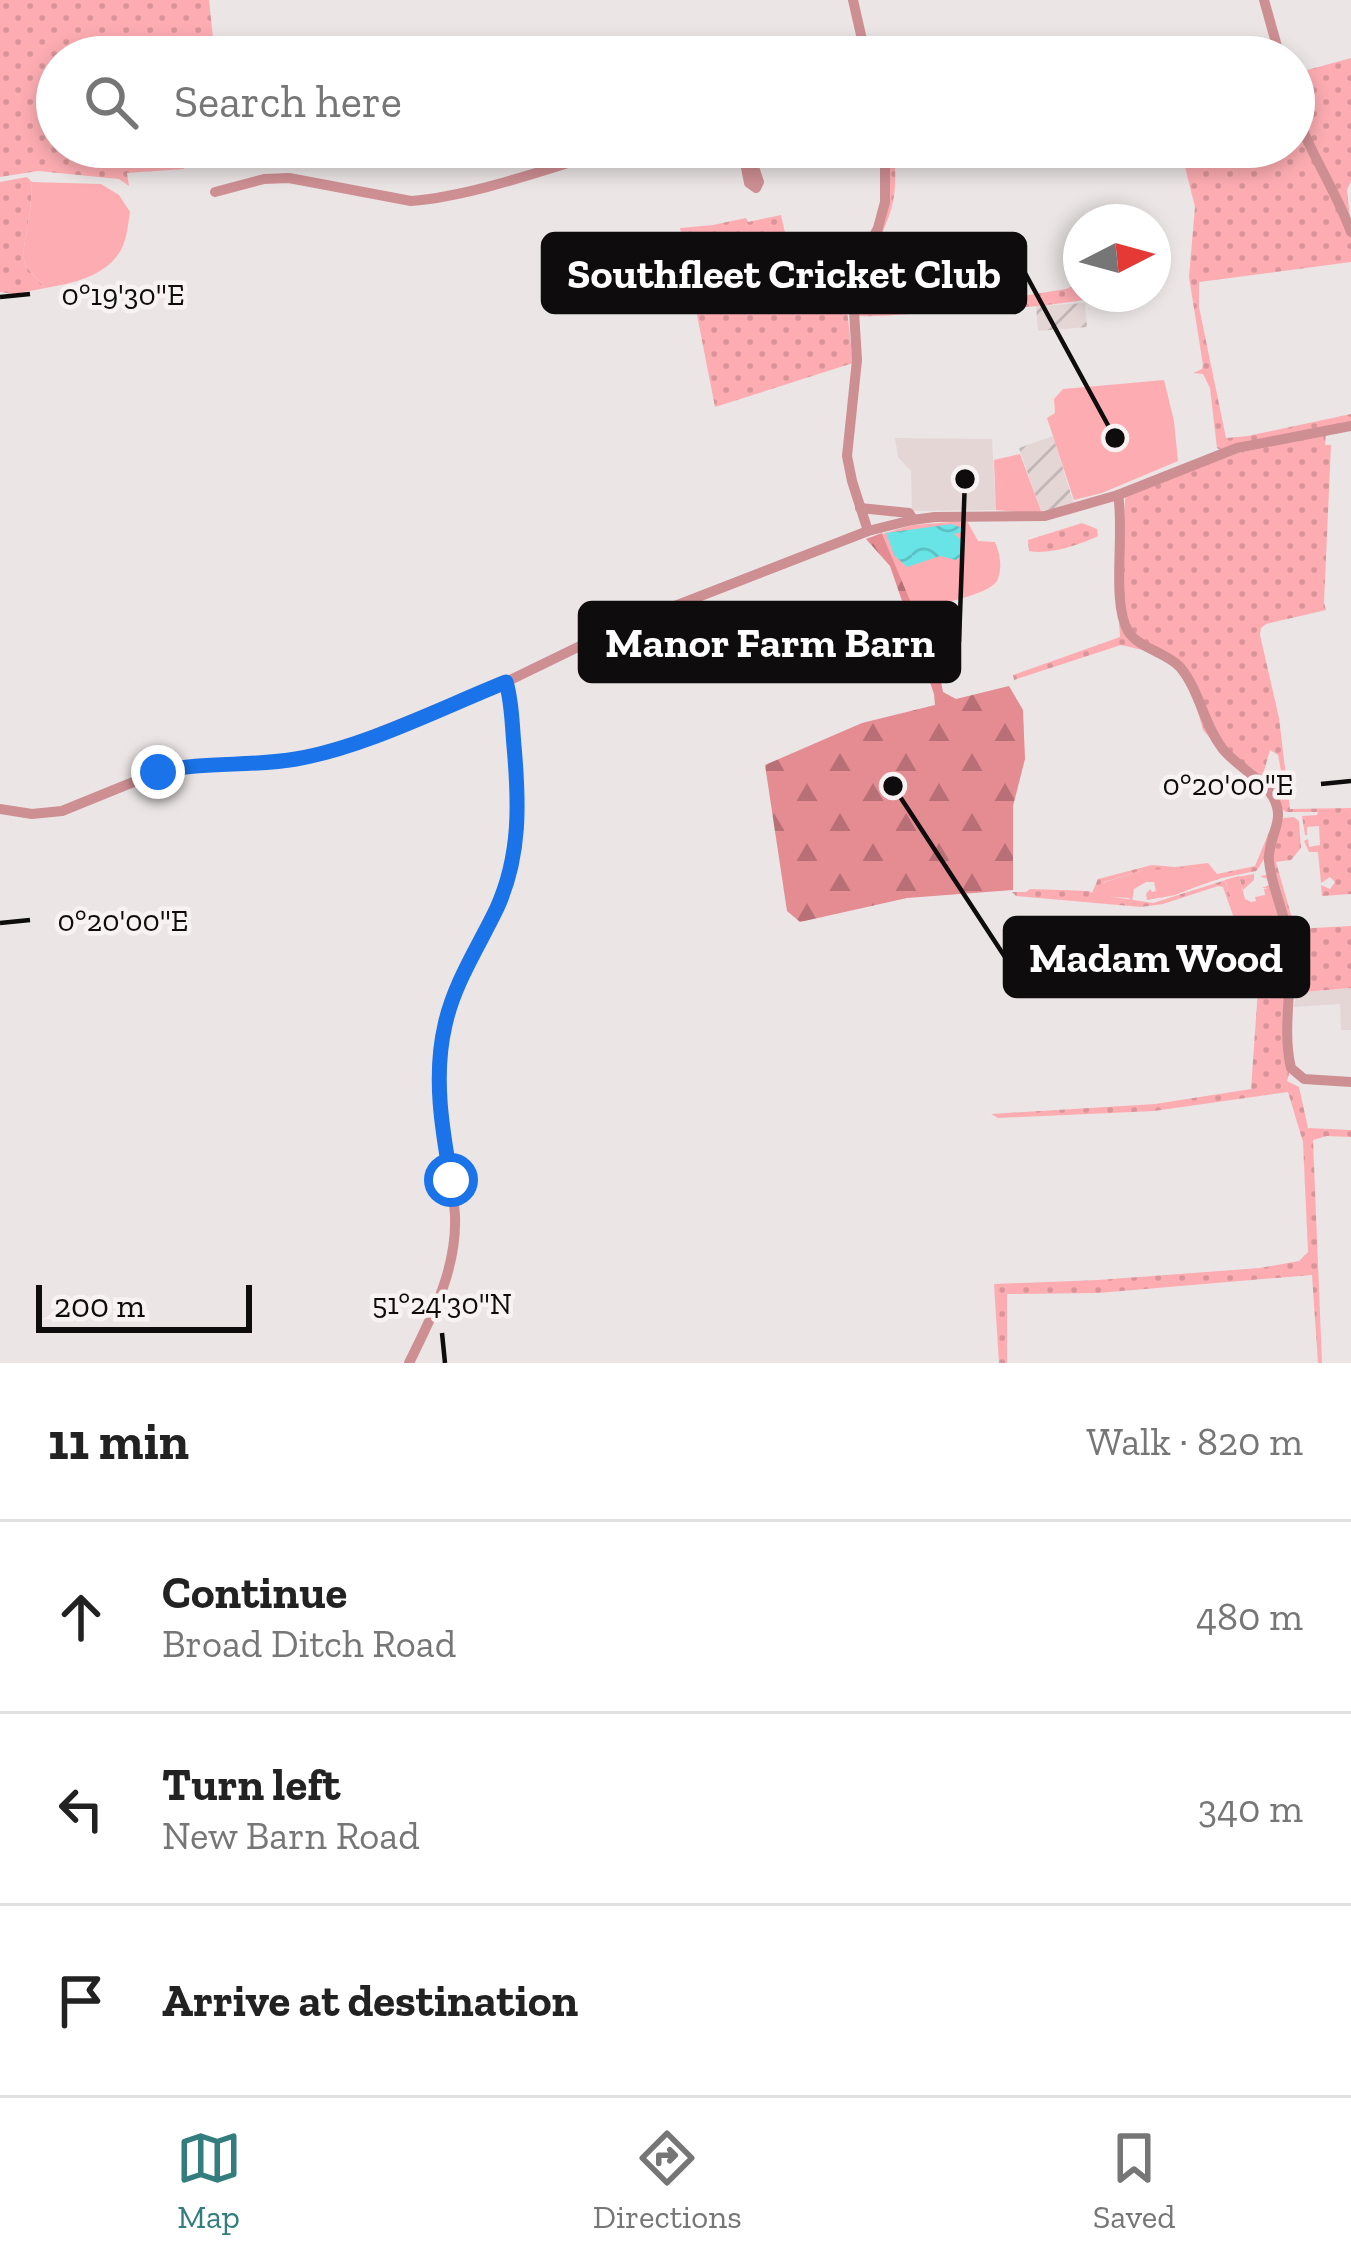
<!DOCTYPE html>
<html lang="en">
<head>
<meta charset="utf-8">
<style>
	:root { --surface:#fff; --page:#f2f2f2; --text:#222; --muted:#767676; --line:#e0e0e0; --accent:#347d7e }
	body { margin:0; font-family:"Zilla Slab",serif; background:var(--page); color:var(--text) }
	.compass { position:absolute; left:1063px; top:204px; width:108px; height:108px; border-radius:50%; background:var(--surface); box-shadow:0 6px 18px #0003; rotate:84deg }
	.scale { position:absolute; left:36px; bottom:30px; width:216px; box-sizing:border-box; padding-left:12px; border:6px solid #0e0c0c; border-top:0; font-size:33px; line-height:42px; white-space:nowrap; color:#0e0c0c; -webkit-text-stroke:9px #f8f2f3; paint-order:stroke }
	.stop { position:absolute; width:36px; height:36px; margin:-27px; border:9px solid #1a73e8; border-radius:50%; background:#fff }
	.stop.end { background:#1a73e8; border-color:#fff; box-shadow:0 3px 12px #0008 }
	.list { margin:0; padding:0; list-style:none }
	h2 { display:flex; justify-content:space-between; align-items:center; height:156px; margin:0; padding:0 48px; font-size:51px }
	h2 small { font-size:39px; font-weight:400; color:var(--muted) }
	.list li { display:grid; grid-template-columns:78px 1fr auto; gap:36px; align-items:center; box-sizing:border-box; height:192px; padding:0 48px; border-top:3px solid var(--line) }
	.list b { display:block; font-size:45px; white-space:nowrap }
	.list p { margin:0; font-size:39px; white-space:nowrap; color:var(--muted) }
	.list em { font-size:39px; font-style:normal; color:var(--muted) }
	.icon { flex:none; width:66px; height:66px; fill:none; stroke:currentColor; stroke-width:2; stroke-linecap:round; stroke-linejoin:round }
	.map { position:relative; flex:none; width:1351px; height:1363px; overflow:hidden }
	.search { position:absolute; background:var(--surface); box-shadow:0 6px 18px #0003; left:36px; right:36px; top:36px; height:132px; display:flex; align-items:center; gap:30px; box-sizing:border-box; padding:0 42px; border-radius:66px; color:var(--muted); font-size:45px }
	.sheet { height:732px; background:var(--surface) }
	nav { display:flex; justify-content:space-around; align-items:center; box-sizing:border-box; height:168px; border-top:3px solid var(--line); background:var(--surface); font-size:33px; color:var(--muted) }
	nav a { display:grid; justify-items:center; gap:6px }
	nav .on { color:var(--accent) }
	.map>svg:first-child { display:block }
</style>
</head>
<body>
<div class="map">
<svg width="1351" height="1363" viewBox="0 0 1351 1363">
	<defs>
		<pattern id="industrial-furrows" width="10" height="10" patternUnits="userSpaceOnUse" patternTransform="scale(3)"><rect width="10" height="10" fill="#e5d6d6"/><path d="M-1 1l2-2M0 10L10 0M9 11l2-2" fill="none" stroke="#c3b6b6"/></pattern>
		<pattern id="grass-dots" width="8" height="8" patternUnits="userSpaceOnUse" patternTransform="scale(3)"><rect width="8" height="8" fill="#fdadb2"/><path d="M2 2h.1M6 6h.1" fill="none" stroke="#d89498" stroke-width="1.8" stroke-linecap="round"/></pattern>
		<pattern id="forest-firs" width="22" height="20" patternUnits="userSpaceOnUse" patternTransform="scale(3)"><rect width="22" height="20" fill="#e58b92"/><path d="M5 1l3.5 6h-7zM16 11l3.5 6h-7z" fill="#b87076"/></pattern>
		<pattern id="water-waves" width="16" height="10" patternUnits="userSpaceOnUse" patternTransform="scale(3)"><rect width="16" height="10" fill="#69e4e6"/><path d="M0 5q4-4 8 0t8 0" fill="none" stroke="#5ac2c4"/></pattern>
	</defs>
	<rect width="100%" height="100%" fill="#ebe5e5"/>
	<g fill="#e5d6d6">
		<path d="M 895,438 L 992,439 L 996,510 L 912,511 L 911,471 L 898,457 Z"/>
		<path d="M 1351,988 L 1351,1030 L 1341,1030 L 1340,1004 L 1293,1007 L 1298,993 Z"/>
	</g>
	<g fill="url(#industrial-furrows)">
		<path d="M 1085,303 L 1087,327 L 1038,331 L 1036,306 Z"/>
		<path d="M 1053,436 L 1074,504 L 1042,514 L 1019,448 Z"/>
	</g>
	<g fill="url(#grass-dots)">
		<path d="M 0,0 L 209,0 L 215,57 L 57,57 L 57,147 L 181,147 L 184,169 L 127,173 L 129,186 L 119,179 L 38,171 L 0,177 Z"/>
		<path d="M 1351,58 L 1351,181 L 1347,190 L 1351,227 L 1302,129 L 1294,101 L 1294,62 L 1300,72 Z"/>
		<path d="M 1294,111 L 1351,236 L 1351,262 L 1199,282 L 1199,307 L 1226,438 L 1248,436 L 1351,414 L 1351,423 L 1220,450 L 1217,448 L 1210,388 L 1203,374 L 1193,373 L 1202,369 L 1203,365 L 1189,277 L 1195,207 L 1180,147 L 1294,147 Z"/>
		<path d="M 888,147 L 894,147 C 895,167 897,186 892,206 C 884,237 861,268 861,300 L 866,307 L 873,309 L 1004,299 L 1066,289 L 1081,282 L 1081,294 L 1093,294 L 1094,298 C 1043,308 993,309 942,312 C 913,313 886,317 856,316 L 854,287 L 886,209 Z"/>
		<path d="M 27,177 L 32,182 C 31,196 31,210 28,224 C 22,260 17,260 46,288 L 13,294 L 0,292 L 0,182 Z"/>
		<path d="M 781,215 L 787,242 L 799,234 L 841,271 L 841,279 L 851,281 L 847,310 L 853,363 L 715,407 L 680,228 L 713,225 L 746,218 L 748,222 Z"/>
		<path d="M 1326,433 L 1325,445 L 1331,445 L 1324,603 L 1326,610 L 1266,624 L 1261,628 L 1260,635 L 1279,718 L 1290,809 L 1351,808 L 1351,894 L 1322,896 L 1321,885 L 1330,889 L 1335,882 L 1330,877 L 1321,883 L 1318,852 L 1309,852 L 1304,841 L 1308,839 L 1309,847 L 1320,845 L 1319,826 L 1307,827 L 1307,835 L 1305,835 L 1302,816 L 1317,815 L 1318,812 L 1286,812 L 1282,809 L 1269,785 L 1283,782 L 1278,755 L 1270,750 L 1262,778 L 1226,751 L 1186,674 L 1131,631 L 1123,600 L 1125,497 L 1217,458 Z"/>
		<path d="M 1082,523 L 1097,529 L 1098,536 C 1080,545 1048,555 1029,551 L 1028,540 Z"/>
		<path d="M 1118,604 L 1129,637 C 1144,648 1163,652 1177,666 C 1200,689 1200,722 1221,748 C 1235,766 1273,788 1276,810 C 1278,824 1265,862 1256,871 L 1222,878 L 1161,898 L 1160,892 L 1186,885 L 1189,876 L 1144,870 L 1104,882 L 1101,895 L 1153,903 L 1232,878 L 1254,874 L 1254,880 L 1243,890 L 1239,877 L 1225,881 L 1239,921 L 1279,916 L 1272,888 L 1262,888 L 1269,885 L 1267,879 L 1260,876 L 1266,875 L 1272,879 L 1286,934 L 1277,943 L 1268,943 L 1265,932 L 1278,931 L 1278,922 L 1252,925 L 1254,939 L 1263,939 L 1271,967 L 1285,938 L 1287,939 L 1287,1056 L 1289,1074 L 1287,1081 L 1299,1087 L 1308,1128 L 1351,1130 L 1351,1137 L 1327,1136 L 1313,1140 L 1322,1363 L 1318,1363 L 1312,1275 L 1098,1293 L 1007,1294 L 1007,1363 L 999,1363 L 994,1284 L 1098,1280 L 1260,1268 L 1299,1261 L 1308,1252 L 1303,1142 L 1288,1092 L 1154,1111 L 998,1118 L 991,1114 L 1155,1104 L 1251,1089 L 1261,947 L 1243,944 L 1223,887 L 1218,886 L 1163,904 L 1141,907 L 1016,896 L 1012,892 L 1026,892 L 1030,889 L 1089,891 L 1092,893 L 1098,879 L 1152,865 L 1175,867 L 1208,863 L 1217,874 L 1255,866 L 1274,820 L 1272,801 L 1262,788 L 1232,764 L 1203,730 L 1192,691 L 1175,666 L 1155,653 L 1121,645 L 1014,680 L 1013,675 L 1120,637 Z"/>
		<path d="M 1294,817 L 1299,821 L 1301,848 L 1291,860 L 1276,862 L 1295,929 L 1351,926 L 1351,988 L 1292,993 L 1292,963 L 1271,861 L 1278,823 L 1284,818 Z"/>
	</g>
	<path fill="url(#forest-firs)" d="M 882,533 C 895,566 917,593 929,627 C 936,647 939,671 943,692 L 956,699 L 1009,686 L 1023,710 L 1025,759 L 1013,806 L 1013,890 L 907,898 L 800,922 L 787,911 L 765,765 L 862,723 L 935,705 L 934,694 L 890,566 L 866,539 Z"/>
	<g fill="#fdadb2">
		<path d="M 32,182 L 101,184 L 119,195 L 130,212 C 128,224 127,239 121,250 C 106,276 74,283 46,288 C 17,260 22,260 28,224 C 31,210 31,196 32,182 Z"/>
		<path d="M 1164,380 L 1174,421 L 1178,461 L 1102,493 L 1074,500 L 1047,418 L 1055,413 L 1054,399 L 1063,389 Z"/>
		<path d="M 1020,454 L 1042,514 L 996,510 L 994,460 Z"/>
		<path d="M 967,521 L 978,541 L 995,542 C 1000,554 1003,568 997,581 C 989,595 931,606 914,610 L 882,534 L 912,525 Z"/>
		<path d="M 1210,867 L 1214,880 L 1175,895 L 1147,900 L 1146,894 L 1150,889 L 1152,892 L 1156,891 L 1154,882 L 1146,882 L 1134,889 L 1132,902 L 1129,898 L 1101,896 L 1101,886 L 1105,882 L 1144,870 Z"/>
		<path d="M 1239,876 L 1245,899 L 1251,902 L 1256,901 L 1255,897 L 1265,895 L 1264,889 L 1271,887 L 1279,916 L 1238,921 L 1225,880 Z"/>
	</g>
	<path fill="url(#water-waves)" d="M 952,524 L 962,528 L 962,532 L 954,534 L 965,543 L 963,555 L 956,560 L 940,556 L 907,567 L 894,555 L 886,533 Z"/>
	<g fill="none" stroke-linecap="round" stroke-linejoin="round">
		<g stroke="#ce8f93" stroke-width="10">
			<path d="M 853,0 L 866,57"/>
			<path d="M 1264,0 L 1280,57"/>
			<path d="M 1294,106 C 1308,151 1335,188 1351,232"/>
			<path d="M 742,147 L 749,183 L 756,188 L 759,182 L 754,167 L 747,163"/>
			<path d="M 215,192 L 264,179 L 289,178 L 411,201 C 461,197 520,178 568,163 C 590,156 610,149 633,147"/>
			<path d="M 1118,495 C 1125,531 1111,602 1128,631 C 1138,648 1166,652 1180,667 C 1200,691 1203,723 1222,748 C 1237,768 1271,782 1277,807 C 1282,824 1267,842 1269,861 C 1272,891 1288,919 1290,949 C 1292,988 1282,1031 1291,1068 L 1304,1079 L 1351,1082"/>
			<path d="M 860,508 L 909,513 L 913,519"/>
			<path d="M 868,531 L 852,481 L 847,456 L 857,360 L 853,295 L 859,264 L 878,228 L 885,202 L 885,147"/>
			<path d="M 0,809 L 32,814 L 62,811 L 158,772 L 195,766 L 241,766 L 299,759 L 340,748 L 506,682 L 613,630 L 868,531 L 912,520 L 935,517 L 1045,516 L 1118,495 L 1237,448 L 1351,426"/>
			<path d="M 409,1363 C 432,1316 457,1270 455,1216 C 452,1162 432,1107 440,1052 C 448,999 475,956 497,908 C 521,855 519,802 514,746 C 512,725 512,702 506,682"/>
		</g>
	</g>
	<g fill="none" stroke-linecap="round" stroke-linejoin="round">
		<path stroke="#1a73e8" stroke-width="15" d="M 158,772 C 203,761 250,767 296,759 C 365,747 441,708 506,682 C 512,702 512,724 514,746 C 519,802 521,855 497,908 C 479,946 454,983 445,1025 C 433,1076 442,1129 451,1180"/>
	</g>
	<path fill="none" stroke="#0e0c0c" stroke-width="4.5" d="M 0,297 L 30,294M 1321,784 L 1351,781M 0,923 L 30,920M 442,1333 L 445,1363"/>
	<g font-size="30" text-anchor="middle" fill="#0e0c0c" stroke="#f8f2f3" stroke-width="9" stroke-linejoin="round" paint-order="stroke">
		<text x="123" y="305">0°19'30"E</text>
		<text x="1228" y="795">0°20'00"E</text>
		<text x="123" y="931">0°20'00"E</text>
		<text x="442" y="1314">51°24'30"N</text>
	</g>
	<path fill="none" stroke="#0e0c0c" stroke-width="4.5" d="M1115 438L1025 273M965 479L959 642M893 786L1005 957"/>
	<g fill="#0e0c0c" stroke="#f8f2f3" stroke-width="4.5">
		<circle cx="1115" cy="438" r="12"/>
		<circle cx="965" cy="479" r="12"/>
		<circle cx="893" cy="786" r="12"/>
	</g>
	<g fill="#0e0c0c" stroke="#0e0c0c" stroke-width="4.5">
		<rect x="543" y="234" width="482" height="78" rx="12"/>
		<rect x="580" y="603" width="379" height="78" rx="12"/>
		<rect x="1005" y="918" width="303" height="78" rx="12"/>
	</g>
	<g font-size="42" text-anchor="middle" font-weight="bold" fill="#fff">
		<text x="784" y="288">Southfleet Cricket Club</text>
		<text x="770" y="657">Manor Farm Barn</text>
		<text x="1156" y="972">Madam Wood</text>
	</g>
</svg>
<svg class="compass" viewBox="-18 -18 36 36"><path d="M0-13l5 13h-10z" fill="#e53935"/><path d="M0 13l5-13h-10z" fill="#767676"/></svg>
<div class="scale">200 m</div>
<div class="stop" style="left:451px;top:1180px"></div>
<div class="stop end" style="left:158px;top:772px"></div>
<div class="search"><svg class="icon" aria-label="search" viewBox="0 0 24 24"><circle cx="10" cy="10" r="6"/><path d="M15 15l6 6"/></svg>Search here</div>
</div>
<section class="sheet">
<h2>11 min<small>Walk · 820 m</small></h2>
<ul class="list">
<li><svg class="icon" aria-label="ahead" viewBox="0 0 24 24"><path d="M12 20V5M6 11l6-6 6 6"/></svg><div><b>Continue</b><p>Broad Ditch Road</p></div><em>480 m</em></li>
<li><svg class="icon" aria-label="left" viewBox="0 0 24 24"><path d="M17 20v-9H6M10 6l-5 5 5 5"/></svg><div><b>Turn left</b><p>New Barn Road</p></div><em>340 m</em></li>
<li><svg class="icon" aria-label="arrive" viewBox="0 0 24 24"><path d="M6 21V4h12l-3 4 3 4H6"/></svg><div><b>Arrive at destination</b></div></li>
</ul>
</section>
<nav>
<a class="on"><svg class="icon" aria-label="map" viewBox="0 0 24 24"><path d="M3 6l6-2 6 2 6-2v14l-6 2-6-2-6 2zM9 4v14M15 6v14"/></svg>Map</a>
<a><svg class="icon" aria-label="directions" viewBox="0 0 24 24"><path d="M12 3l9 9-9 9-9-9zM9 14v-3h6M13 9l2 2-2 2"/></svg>Directions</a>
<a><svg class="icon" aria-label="saved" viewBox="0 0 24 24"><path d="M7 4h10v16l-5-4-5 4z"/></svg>Saved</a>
</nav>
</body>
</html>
